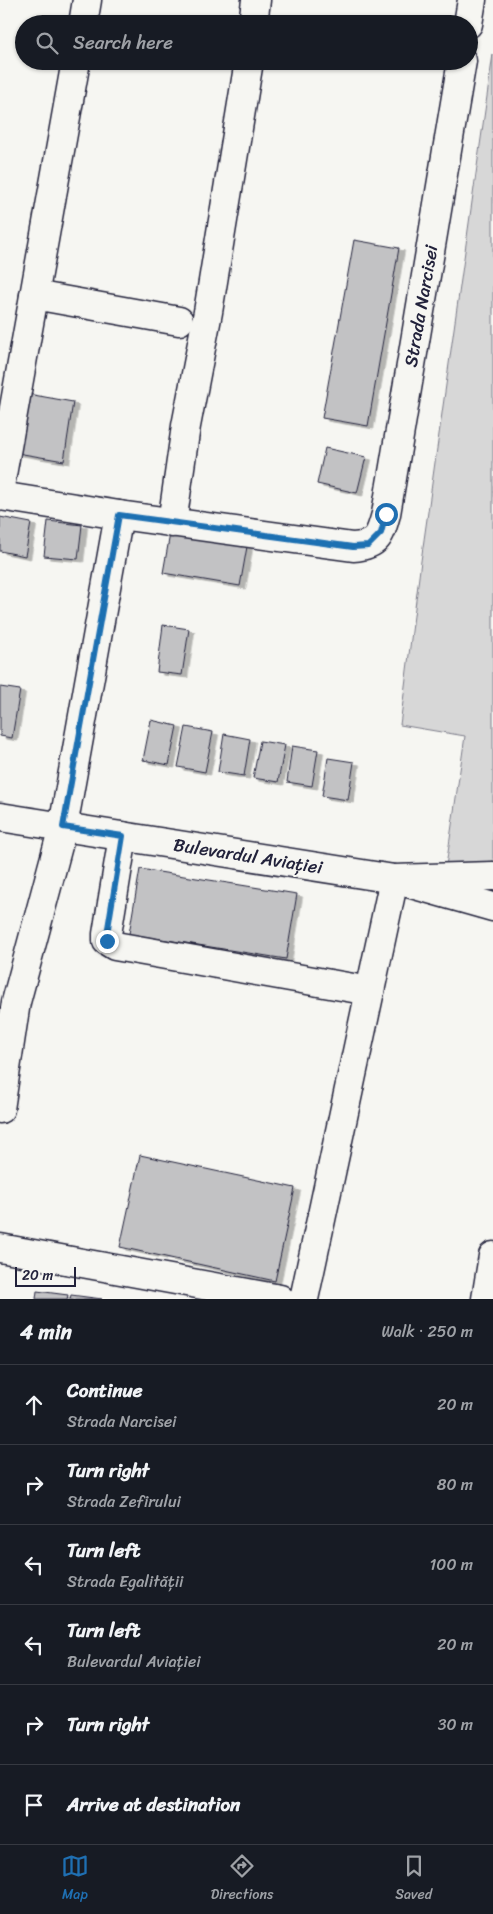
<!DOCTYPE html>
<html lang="en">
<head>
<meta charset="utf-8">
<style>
	:root { --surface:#171b24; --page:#20242c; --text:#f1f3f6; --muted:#9ea1a6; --line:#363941; --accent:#1f6fb2 }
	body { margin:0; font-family:Sriracha,sans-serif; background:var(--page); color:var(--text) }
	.scale { position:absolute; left:15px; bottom:12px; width:61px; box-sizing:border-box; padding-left:5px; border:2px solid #22223b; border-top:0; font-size:14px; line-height:18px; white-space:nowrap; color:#22223b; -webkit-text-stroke:4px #f6f6f2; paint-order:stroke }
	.stop { position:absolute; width:15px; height:15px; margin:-11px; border:4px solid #1f6fb2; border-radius:50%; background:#fff }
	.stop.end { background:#1f6fb2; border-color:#fff; box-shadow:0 1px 5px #0008 }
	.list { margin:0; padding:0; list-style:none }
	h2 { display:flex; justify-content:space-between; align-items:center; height:65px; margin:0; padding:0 20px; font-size:21px }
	h2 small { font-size:16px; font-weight:400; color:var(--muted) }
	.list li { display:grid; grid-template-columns:32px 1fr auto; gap:15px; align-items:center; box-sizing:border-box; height:80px; padding:0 20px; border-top:1px solid var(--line) }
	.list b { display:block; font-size:19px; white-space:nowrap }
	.list p { margin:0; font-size:16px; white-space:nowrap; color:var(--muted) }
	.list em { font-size:16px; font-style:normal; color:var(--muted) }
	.icon { flex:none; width:28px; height:28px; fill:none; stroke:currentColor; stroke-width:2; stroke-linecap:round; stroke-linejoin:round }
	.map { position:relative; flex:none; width:493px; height:1299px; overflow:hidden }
	.search { position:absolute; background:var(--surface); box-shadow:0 1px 4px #0004; left:15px; right:15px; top:15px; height:55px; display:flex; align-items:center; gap:12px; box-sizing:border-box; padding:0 18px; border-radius:28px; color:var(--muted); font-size:19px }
	.sheet { height:545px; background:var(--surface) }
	nav { display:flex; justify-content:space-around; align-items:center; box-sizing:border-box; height:70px; border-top:1px solid var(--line); background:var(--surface); font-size:14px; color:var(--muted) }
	nav a { display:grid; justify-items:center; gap:2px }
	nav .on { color:var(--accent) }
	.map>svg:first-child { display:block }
</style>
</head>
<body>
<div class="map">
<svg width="493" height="1299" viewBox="0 0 493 1299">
	<defs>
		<filter id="shadow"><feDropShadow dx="5.5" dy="3" stdDeviation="0" flood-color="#0004"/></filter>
	</defs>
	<rect width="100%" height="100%" fill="#f6f6f2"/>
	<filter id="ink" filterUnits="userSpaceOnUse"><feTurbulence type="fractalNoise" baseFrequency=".02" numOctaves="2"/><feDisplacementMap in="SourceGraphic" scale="10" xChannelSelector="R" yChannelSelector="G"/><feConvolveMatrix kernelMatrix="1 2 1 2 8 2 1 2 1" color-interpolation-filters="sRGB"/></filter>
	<g filter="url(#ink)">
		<path fill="#d7d7d7" stroke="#7c7c89" d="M 493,54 L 493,881 L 445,873 L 465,736 L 400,725 L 421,561 Z"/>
		<g fill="#c2c2c4" stroke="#22223b" filter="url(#shadow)">
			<path d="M 354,240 L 399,248 L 368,426 L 322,418 Z"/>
			<path d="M 28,394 L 73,402 L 64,461 L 17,453 Z"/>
			<path d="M 325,448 L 366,457 L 357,493 L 317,484 Z"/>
			<path d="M 0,517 L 31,523 L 25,556 L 0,551 Z"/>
			<path d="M 48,521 L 82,525 L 78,559 L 44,556 Z"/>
			<path d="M 171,528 L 248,541 L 240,586 L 163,573 Z"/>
			<path d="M 163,625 L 189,629 L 182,675 L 157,672 Z"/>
			<path d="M 0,687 L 20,690 L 12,738 L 0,736 Z"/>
			<path d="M 151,720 L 177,726 L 169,765 L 143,760 Z"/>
			<path d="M 186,727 L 213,732 L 205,772 L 178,767 Z"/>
			<path d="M 224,734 L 250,739 L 244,776 L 218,772 Z"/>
			<path d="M 260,741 L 285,745 L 278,782 L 253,778 Z"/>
			<path d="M 292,746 L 318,750 L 312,786 L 287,782 Z"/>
			<path d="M 328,758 L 354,762 L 348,800 L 322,796 Z"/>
			<path d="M 140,869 L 297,894 L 286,959 L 129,934 Z"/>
			<path d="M 140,1155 L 295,1188 L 275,1281 L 120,1247 Z"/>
			<path d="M 37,1291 L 68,1295 L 67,1299 L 36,1299 Z"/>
			<path d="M 71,1295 L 102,1299 L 70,1299 Z"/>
		</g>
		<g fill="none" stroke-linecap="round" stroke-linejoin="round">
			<g stroke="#22223b" stroke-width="31">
				<g id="minor">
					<path d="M 83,24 L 87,0"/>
					<path d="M 253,24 L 256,0"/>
					<path d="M 468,24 L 472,0"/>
					<path d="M 34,295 L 179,321"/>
					<path d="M 0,486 L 76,61"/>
					<path d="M 0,496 L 119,515 L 353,547 C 378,545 380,536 386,514 L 462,61"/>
					<path d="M 172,523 L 186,426 L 208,312 L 249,61"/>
					<path d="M 0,817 L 394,879 L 493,907"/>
					<path d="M 123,836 L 107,934 L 107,941 L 115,946 L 370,991"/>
					<path d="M 0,1109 L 16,1002 L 63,827 L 119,515"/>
					<path d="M 0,1248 L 280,1299"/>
					<path d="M 304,1299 L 394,879 L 493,876"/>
					<path d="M 486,1299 L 493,1256"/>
				</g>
			</g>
			<use href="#minor" stroke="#f6f6f2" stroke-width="28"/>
		</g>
	</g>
	<g fill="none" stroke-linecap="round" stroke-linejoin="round" filter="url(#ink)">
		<path stroke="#1f6fb2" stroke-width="6" d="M 107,941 L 107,934 L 123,836 L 63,827 L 119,515 L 353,547 L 368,546 L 381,533 L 386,514"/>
	</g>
	<g text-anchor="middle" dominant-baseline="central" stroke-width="4" stroke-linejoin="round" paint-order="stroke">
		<g font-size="18" fill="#22223b" stroke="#f6f6f2">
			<text transform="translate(421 306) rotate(-80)">Strada Narcisei</text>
			<text transform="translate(248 856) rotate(9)">Bulevardul Aviației</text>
		</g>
	</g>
</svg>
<div class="scale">20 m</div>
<div class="stop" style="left:386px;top:514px"></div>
<div class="stop end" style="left:107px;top:941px"></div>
<div class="search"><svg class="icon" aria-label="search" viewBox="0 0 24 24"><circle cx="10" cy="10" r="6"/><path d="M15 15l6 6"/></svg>Search here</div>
</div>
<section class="sheet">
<h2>4 min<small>Walk · 250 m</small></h2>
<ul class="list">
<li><svg class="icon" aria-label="ahead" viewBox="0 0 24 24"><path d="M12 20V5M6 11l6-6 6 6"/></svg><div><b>Continue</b><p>Strada Narcisei</p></div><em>20 m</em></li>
<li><svg class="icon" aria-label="right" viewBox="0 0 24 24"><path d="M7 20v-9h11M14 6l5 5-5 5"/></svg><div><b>Turn right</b><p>Strada Zefirului</p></div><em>80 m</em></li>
<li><svg class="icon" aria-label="left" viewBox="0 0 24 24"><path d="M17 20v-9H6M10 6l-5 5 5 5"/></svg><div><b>Turn left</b><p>Strada Egalității</p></div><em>100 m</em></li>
<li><svg class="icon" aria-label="left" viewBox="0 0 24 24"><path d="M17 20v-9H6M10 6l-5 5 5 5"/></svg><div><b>Turn left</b><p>Bulevardul Aviației</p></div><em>20 m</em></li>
<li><svg class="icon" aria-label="right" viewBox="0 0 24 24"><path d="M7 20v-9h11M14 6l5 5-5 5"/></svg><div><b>Turn right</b></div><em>30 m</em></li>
<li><svg class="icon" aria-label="arrive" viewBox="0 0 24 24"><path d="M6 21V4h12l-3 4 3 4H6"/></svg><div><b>Arrive at destination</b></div></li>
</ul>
</section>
<nav>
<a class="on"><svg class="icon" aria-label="map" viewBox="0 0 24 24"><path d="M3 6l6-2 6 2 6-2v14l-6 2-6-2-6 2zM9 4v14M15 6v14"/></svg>Map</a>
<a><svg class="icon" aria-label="directions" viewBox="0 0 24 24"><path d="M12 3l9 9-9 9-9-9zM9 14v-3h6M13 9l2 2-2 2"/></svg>Directions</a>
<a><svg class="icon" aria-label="saved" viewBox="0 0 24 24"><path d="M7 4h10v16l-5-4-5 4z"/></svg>Saved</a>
</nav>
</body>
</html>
